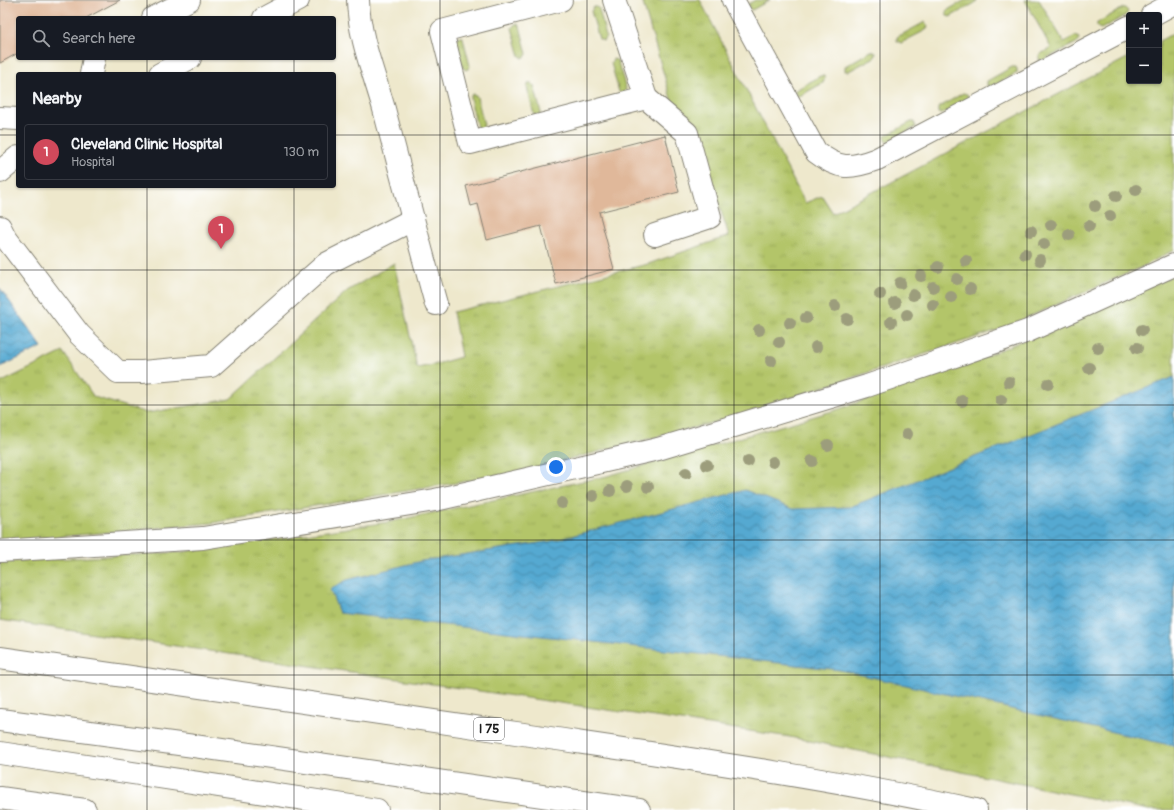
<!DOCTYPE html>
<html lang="en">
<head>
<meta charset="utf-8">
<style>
	:root { --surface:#171b24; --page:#242831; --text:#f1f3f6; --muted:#9ea1a6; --line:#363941; --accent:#d1495b }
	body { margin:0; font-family:Pangolin,sans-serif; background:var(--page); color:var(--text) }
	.controls { position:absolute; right:12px; top:12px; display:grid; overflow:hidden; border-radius:4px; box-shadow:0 1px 3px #0004 }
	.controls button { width:36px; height:36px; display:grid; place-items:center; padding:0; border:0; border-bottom:1px solid var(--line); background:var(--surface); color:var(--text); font:20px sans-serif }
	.you { position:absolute; left:556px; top:467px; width:14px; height:14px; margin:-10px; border:3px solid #fff; border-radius:50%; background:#1a73e8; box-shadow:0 0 0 6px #1a73e833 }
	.badge { display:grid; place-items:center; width:26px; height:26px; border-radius:50%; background:var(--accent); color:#fff; font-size:13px; font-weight:700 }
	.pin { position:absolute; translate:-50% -33px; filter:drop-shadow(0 1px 2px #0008) }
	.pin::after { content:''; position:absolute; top:21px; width:14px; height:12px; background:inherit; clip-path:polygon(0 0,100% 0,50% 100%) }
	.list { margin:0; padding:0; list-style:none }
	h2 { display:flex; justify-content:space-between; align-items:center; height:52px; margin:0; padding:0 16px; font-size:17px }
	h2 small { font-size:13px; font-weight:400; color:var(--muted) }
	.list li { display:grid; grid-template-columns:26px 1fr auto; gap:12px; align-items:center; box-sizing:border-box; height:56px; margin:0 8px 8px; padding:0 8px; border:1px solid var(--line); border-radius:4px }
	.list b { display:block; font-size:15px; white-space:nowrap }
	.list p { margin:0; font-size:13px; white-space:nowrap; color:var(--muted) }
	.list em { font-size:13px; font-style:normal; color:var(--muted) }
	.icon { flex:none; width:22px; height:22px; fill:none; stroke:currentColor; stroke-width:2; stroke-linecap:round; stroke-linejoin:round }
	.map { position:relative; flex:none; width:1174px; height:810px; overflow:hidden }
	.search { position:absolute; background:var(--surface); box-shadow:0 1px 3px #0004; left:16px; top:16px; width:320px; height:44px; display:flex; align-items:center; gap:10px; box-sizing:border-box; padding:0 14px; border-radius:4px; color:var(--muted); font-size:15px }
	.panel { position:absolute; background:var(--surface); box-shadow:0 1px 3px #0004; left:16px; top:72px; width:320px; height:116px; border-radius:4px }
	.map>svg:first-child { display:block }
</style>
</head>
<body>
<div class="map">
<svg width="1174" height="810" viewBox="0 0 1174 810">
	<defs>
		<pattern id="grass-tufts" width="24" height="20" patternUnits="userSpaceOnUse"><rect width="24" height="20" fill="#b3c569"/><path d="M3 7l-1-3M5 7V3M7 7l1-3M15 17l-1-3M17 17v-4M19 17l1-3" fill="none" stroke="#99a95a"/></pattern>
		<pattern id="water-waves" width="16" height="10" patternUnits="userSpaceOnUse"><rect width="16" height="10" fill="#55a9d1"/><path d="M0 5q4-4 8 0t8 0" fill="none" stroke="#4689a9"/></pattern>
	</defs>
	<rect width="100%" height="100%" fill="#fff"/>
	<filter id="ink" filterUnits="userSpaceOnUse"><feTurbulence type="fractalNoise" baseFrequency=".025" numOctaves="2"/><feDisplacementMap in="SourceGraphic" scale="8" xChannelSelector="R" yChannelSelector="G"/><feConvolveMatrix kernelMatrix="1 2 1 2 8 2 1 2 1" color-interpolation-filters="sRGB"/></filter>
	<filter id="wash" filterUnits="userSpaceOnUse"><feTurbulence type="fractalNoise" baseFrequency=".012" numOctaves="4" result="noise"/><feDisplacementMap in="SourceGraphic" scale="16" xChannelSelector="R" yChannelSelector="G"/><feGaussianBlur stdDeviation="0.9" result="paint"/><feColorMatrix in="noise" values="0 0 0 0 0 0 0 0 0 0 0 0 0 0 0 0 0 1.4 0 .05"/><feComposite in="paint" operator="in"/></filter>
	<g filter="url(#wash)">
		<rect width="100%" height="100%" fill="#eee8cc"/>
		<g fill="url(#grass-tufts)" stroke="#687042">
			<path d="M 642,0 L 700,0 L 805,203 L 822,196 L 833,213 L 1129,57 L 1129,81 L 1159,81 L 1159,41 L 1174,33 L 1174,250 L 1142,267 L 1001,329 L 720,421 L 510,474 L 211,523 L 0,542 L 0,383 L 63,352 L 94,397 L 147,413 L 230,399 L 347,291 L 394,263 L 417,368 L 433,365 L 461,357 L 453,312 L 648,264 L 729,236 L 695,130 L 674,109 Z"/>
			<path d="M 755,0 L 770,0 L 752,10 L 750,9 L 748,6 L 748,4 Z"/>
			<path d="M 965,0 L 977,0 L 975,3 L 950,17 L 947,16 L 946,11 Z"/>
			<path d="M 1025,0 L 1039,0 L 1064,42 L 1075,36 L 1079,38 L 1078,42 L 1042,61 L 1039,60 L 1039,55 L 1051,48 Z"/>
			<path d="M 594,7 L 597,7 L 599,9 L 606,37 L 605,39 L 603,41 L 599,39 L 591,11 Z"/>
			<path d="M 1123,8 L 1125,8 L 1128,11 L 1126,15 L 1101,29 L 1097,27 L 1097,23 Z"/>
			<path d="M 925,22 L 928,26 L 926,30 L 901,43 L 897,41 L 897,37 Z"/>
			<path d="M 515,24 L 518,24 L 520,26 L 527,54 L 526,56 L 523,58 L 520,56 L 512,28 Z"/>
			<path d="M 456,37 L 463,37 L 463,38 L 470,66 L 468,69 L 465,70 L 463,68 L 455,40 Z"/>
			<path d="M 871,51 L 874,52 L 876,53 L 875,57 L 849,71 L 845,71 L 845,66 Z"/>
			<path d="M 613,59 L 617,60 L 618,62 L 626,89 L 623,93 L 619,92 L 611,63 Z"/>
			<path d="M 1012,67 L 1016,67 L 1017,69 L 1017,73 L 991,87 L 987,86 L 987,81 Z"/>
			<path d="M 820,76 L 824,76 L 825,78 L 823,83 L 798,97 L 794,91 Z"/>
			<path d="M 529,83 L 532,83 L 534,85 L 541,113 L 540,115 L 534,115 L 527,87 Z"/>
			<path d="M 963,93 L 967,94 L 968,96 L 968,99 L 942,114 L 938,113 L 938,108 Z"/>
			<path d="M 472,94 L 476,95 L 477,97 L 484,125 L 483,127 L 480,129 L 477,127 L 470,98 Z"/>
			<path d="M 911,122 L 914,122 L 916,127 L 888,142 L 885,141 L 885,136 Z"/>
			<path d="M 1174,275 L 1174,810 L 1149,810 L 790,737 L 0,620 L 0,562 L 182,552 L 389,522 L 607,476 L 836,410 L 963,366 Z"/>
		</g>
		<g fill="url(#water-waves)" stroke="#386276">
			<path d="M 0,288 L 42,347 L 0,367 Z"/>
			<path d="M 1174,377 L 1174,746 L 840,670 L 339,613 L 330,589 L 347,580 L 421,561 L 552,541 L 745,490 L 793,509 L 850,507 Z"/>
		</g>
		<g id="blocks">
			<g fill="#e0b89a">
				<path d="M 0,0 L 120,0 L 86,18 L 18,18 L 18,53 L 0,63 Z"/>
				<path d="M 665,135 L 679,192 L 599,212 L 614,269 L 556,284 L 541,226 L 487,240 L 478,204 L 471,206 L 466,186 Z"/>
			</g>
		</g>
	</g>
	<g filter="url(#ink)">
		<use href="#blocks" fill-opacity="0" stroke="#858274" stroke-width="1"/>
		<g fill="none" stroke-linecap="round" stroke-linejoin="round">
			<g stroke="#858274" stroke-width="24">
				<g id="minor">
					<path d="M 358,0 C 359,38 374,73 384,109 C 401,174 418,239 436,304"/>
					<path d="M 561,0 L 442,31 L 470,143 L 646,98 L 614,0"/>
					<path d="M 733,0 L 816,152 C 839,170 850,169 877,159 L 1129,27"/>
					<path d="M 1152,15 L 1174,3"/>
					<path d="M 153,18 L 189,0"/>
					<path d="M 264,18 L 298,0"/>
					<path d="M 91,74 L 94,58"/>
					<path d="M 160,74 L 190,58"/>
					<path d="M 646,98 L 687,133 L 710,217 L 655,235"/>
					<path d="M 0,118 L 18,119"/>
					<path d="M 0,172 L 18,157"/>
					<path d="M 0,227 L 5,237 L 79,334 L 118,372 L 142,372 L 211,366 L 326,264 L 412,220"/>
				</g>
			</g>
			<g stroke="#858274" stroke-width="24">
				<g id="highway">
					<path d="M 0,551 L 203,538 L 435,500 L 658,449 L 867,386 L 1028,331 L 1174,265"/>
					<path d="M 0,658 C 172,682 344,708 516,733 C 670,756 824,777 976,810"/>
					<path d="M 0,720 L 194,746 L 639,810"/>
					<path d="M 0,753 L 377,810"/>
					<path d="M 0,798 L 85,810"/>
				</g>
			</g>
			<use href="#minor" stroke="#fff" stroke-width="22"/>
			<use href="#highway" stroke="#fff" stroke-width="22"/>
		</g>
		<g fill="#9c9d7c">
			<circle cx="1136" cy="190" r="6"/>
			<circle cx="1116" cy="196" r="6"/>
			<circle cx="1095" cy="206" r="6"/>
			<circle cx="1110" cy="216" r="6"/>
			<circle cx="1051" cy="225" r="6"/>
			<circle cx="1089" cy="226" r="6"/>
			<circle cx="1031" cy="231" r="6"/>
			<circle cx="1069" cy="235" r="6"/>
			<circle cx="1044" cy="244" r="6"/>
			<circle cx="1025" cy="254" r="6"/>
			<circle cx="1040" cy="260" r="6"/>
			<circle cx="966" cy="261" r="6"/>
			<circle cx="938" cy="267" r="6"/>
			<circle cx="921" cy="276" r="6"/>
			<circle cx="957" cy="279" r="6"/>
			<circle cx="900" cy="283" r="6"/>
			<circle cx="933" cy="287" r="6"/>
			<circle cx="970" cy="289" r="6"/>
			<circle cx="880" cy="294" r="6"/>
			<circle cx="913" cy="295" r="6"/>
			<circle cx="951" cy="297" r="6"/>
			<circle cx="895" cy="303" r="6"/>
			<circle cx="933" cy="305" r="6"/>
			<circle cx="835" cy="306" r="6"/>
			<circle cx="907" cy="315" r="6"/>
			<circle cx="806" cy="318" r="6"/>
			<circle cx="847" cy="319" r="6"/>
			<circle cx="891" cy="322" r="6"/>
			<circle cx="790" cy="323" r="6"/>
			<circle cx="759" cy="330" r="6"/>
			<circle cx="1142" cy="330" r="6"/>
			<circle cx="779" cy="342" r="6"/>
			<circle cx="816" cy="347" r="6"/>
			<circle cx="1098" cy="348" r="6"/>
			<circle cx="1137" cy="348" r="6"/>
			<circle cx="771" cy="361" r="6"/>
			<circle cx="1089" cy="368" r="6"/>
			<circle cx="1009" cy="382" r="6"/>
			<circle cx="1048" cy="384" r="6"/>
			<circle cx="1001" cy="400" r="6"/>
			<circle cx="962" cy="401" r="6"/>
			<circle cx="907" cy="434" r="6"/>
			<circle cx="828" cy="445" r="6"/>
			<circle cx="748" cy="461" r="6"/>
			<circle cx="812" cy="461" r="6"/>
			<circle cx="773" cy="462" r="6"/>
			<circle cx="707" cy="465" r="6"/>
			<circle cx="686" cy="473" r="6"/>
			<circle cx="627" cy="486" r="6"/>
			<circle cx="648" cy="487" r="6"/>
			<circle cx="610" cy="491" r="6"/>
			<circle cx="593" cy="496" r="6"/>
			<circle cx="562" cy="503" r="6"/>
		</g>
	</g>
	<path fill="none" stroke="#1c1c1c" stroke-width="1" stroke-opacity="0.55" d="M 147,0 L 147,18M 294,0 L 294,18M 440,0 L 440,810M 587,0 L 587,810M 734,0 L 734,810M 880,0 L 880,810M 1027,0 L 1027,810M 147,58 L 147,74M 294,58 L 294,74M 0,135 L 18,135M 334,135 L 1174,135M 147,186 L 147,810M 294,186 L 294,810M 0,270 L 1174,270M 0,405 L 1174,405M 0,540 L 1174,540M 0,675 L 1174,675"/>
	<g text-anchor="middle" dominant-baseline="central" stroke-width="4" stroke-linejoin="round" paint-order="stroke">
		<rect fill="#fff" stroke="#606060" stroke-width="1" x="474" y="718" width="30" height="22" rx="3"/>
		<g font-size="13" font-weight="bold" fill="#1c1c1c">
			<text x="489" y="729">I 75</text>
		</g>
	</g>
</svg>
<div class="controls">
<button>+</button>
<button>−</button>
</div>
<div class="you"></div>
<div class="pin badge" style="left:221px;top:249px">1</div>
<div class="search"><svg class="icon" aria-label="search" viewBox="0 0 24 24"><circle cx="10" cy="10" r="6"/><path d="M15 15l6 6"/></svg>Search here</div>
<section class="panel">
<h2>Nearby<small></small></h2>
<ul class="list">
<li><span class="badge">1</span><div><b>Cleveland Clinic Hospital</b><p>Hospital</p></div><em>130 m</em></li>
</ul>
</section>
</div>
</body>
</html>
